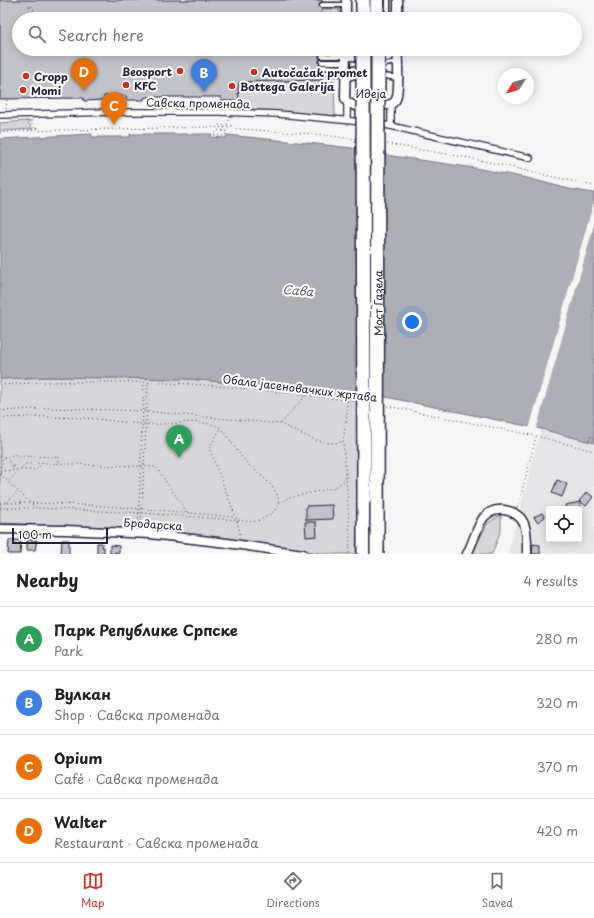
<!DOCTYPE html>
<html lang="en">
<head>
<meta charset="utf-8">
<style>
	:root { --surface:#fff; --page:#f6f6f6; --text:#222; --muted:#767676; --line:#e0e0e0; --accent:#d93025 }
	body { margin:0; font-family:"Playpen Sans",sans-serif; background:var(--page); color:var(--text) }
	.controls { position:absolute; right:12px; bottom:12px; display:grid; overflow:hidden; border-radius:4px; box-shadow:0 2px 10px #0003 }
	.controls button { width:36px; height:36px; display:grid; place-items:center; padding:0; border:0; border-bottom:1px solid var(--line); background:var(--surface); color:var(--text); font:20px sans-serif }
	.compass { position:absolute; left:498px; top:68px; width:36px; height:36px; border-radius:50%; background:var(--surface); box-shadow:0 2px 10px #0003; rotate:234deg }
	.scale { position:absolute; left:12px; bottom:10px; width:96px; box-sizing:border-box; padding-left:4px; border:2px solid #22223b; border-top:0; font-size:11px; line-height:14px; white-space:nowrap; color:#22223b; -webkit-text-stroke:3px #fff; paint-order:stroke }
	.you { position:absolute; left:412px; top:322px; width:14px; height:14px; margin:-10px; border:3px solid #fff; border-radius:50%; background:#1a73e8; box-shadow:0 0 0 6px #1a73e833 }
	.badge { display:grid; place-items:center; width:26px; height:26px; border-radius:50%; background:var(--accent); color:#fff; font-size:13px; font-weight:700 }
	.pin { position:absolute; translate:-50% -33px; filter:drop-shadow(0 1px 2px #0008) }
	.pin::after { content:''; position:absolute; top:21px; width:14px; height:12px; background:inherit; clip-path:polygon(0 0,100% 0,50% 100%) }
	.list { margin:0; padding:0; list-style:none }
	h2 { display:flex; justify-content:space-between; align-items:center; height:52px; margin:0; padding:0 16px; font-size:17px }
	h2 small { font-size:13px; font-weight:400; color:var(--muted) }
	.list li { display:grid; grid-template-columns:26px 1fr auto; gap:12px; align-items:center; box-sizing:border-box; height:64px; padding:0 16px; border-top:1px solid var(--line) }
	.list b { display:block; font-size:15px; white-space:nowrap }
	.list p { margin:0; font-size:13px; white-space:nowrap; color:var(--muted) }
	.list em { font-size:13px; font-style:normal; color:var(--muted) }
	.icon { flex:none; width:22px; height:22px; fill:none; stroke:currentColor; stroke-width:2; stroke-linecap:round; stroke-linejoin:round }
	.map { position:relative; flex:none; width:594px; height:554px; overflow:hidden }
	.search { position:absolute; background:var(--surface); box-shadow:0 2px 10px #0003; left:12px; right:12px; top:12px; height:44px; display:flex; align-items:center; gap:10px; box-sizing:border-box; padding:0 14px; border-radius:22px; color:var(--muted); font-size:15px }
	.sheet { height:308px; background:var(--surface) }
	nav { display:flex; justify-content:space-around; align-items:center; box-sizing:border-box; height:56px; border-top:1px solid var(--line); background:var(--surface); font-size:11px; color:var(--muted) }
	nav a { display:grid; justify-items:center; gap:2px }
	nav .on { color:var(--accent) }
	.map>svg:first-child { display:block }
</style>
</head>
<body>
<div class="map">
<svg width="594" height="554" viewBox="0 0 594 554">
	<rect width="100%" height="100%" fill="#f6f6f7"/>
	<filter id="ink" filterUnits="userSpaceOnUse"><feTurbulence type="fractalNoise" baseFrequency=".025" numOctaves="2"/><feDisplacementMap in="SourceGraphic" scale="8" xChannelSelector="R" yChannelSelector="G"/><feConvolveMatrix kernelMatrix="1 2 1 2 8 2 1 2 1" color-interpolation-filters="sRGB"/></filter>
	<g filter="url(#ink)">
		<path fill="#e6e6e9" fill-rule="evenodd" d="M 541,429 L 594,443 L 594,554 L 508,554 ZM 549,509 L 579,509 L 579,539 L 549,539 Z"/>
		<g fill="#d7d7db" stroke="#7c7c8b">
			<rect x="322" y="9" width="17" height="10"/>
			<path d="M 322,80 L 334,81 L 335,116 L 239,108 L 238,86 L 239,82 Z"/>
			<path d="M 27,121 L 32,129 L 0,131 L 0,123 Z"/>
			<path d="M 47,377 L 188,379 L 360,394 L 356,554 L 328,554 L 161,530 L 0,523 L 0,379 Z"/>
			<path d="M 501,515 L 501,530 L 492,554 L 473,554 L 478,542 L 488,523 Z"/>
		</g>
		<path fill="#aeaeb7" stroke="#767685" d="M 92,134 L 92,137 L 130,137 L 130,134 L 212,134 L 210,137 L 226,138 L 227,135 L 317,144 L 352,148 L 392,156 L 475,168 L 527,178 L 569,189 L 594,193 L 594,443 L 541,429 L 386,397 L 360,394 L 188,379 L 47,377 L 0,379 L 0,139 Z"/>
		<path fill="#f6f6f7" d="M 594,201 L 594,225 L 536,430 L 529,429 Z"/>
		<g fill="#c2c2c9" stroke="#22223b">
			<path d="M 0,0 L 322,0 L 322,19 L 19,19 L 19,49 L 322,49 L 322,80 L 239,82 L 239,86 L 238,86 L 239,101 L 221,101 L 221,97 L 147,97 L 144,98 L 144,100 L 126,100 L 126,96 L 104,96 L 104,100 L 84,101 L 83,98 L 0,99 Z"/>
			<path d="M 557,480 L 567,484 L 562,497 L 552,493 Z"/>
			<path d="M 587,492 L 593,497 L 586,506 L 579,501 Z"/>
			<path d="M 580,502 L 582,511 L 579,511 L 579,509 L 566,509 L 565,505 Z"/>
			<path d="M 332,505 L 333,519 L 306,520 L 306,506 Z"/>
			<path d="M 542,513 L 545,517 L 537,522 L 534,517 Z"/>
			<path d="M 305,522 L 316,522 L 317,536 L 306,537 Z"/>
			<path d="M 9,540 L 21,540 L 20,554 L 8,554 Z"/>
			<path d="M 27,540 L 37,540 L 35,550 L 27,550 Z"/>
			<path d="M 62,540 L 69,540 L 69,554 L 61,554 Z"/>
			<path d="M 97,543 L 102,543 L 102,547 L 104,547 L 104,553 L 97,553 Z"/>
			<path d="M 533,544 L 540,545 L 540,554 L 532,554 Z"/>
			<path d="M 110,545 L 119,546 L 119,553 L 115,552 L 115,554 L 110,554 Z"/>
		</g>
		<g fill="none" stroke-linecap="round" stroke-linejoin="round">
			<g stroke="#22223b" stroke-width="7">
				<g id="service">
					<path d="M 322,5 L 346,5"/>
					<path d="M 388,19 L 388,0"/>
					<path d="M 322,56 L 346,56"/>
					<path d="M 322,62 L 346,62"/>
					<path d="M 322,67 L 346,68"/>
					<path d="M 346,70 L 398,62"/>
					<path d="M 322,73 L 346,74"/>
					<path d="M 345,80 L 351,77 L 355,76 L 384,76 L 398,78"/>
				</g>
			</g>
			<g stroke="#22223b" stroke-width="8">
				<g id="pedestrian">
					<path d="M 347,102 L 347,120"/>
					<path d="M 0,115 L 114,112 L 219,112 L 278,114 L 363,122"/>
					<path d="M 378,124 L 391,126 L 530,158"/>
					<path d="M 391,126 L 391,104"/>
				</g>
			</g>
			<g stroke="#22223b" stroke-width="11">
				<g id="minor">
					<path d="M 346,0 L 346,19"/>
					<path d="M 398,19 L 398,0"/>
					<path d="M 346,49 L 345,98 L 347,102 L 355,106 L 387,105 C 390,104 393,104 395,101 C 400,94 398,59 397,49"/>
					<path d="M 346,56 L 385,57 L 389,56 L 397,50"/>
					<path d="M 0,529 L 66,530 L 150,534 L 227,543 L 303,554"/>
					<path d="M 467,554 C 473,543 477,526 484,517 C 489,512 496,509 504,510 C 529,514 527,534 527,554"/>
				</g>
			</g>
			<g stroke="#22223b" stroke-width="16">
				<g id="trunk">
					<path d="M 363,0 L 363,19"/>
					<path d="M 377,0 L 377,19"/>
					<path d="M 364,500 L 364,554"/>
				</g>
			</g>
			<g stroke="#22223b" stroke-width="1" stroke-dasharray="1 3" stroke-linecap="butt">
				<path d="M 29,7 L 31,5 L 34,9 L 33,11"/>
				<path d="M 219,97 L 219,106"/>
				<path d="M 114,105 L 115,96"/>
				<path d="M 6,109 L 7,99"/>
				<path d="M 27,121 L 32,121"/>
				<path d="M 29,121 L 37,131"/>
				<path d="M 114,122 L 114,118"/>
				<path d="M 219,125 L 232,126"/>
				<path d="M 32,129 L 39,128"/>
				<path d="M 223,131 L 217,130 L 214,135 L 225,136 L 227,131 L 223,131 L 230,118"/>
				<path d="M 0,133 L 19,131 L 210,127 L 315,134 L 354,139"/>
				<path d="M 387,144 L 470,158 L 594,186"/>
				<path d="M 0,385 L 44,382 L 141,382 L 191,384 L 251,389 L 355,401"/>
				<path d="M 306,396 L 297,405 L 281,424 C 295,431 317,443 332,443 C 336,443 339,442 342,442"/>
				<path d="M 347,401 L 347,414 L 343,442 L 347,488 L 350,543 L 349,554"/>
				<path d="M 387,406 L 536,436 L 594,451"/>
				<path d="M 0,411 L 50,408 L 143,411 L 281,424"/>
				<path d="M 0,418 C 32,416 65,417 97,419 C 113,421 129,423 146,424 C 170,426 199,417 221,428 L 209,448 L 237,520 L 240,533 L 239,537"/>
				<path d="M 589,441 L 591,436"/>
				<path d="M 0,457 L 9,457 L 14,454 L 18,456 L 59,457 L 59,463"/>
				<path d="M 9,457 L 9,463 L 13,466 L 13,470"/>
				<path d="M 43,463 L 36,470 L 19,470 L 8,482 L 36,508 L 142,513 L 237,520 C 250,522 258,523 269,515 C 296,497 257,474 245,461 C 237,452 231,441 224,431 L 221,428"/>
				<path d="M 13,466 C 19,466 22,461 18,456"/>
				<path d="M 0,467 L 3,462 L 1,458"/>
				<path d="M 0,471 L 19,470 L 25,464 L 43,463 L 156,467 L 187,512"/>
				<path d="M 0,474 L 8,481"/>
				<path d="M 7,502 L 17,492"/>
				<path d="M 0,503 C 78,502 157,510 235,517"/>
				<path d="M 279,503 L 288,498 L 333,488 L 337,486 L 344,481 L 345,472"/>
				<path d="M 518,507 L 536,437"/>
				<path d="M 0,508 L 35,508"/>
				<path d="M 141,525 L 148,383"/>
				<path d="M 138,526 L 144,383"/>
			</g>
			<use href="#service" stroke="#fff" stroke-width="4"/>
			<use href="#pedestrian" stroke="#fff" stroke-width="5.5"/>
			<use href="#minor" stroke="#fff" stroke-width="8"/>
			<use href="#trunk" stroke="#fff" stroke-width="13"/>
			<g stroke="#22223b" stroke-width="16" stroke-linecap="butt">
				<g id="trunk-bridge">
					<path d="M 363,53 L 364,500"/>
					<path id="s1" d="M 377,554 L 378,53"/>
				</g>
			</g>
			<use href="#trunk-bridge" stroke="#fff" stroke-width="13"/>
		</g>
	</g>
	<g fill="#c8321e" stroke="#fff" stroke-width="1.5">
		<circle cx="180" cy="71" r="4"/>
		<circle cx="254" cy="72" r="4"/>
		<circle cx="26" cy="76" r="4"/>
		<circle cx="126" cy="85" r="4"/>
		<circle cx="232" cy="86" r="4"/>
		<circle cx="23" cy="90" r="4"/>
	</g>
	<g text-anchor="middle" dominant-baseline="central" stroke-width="4" stroke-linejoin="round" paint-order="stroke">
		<g font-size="11" font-weight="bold" fill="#22223b" stroke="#fff" text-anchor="start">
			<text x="172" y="71" text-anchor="end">Beosport</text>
			<text x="262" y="72">Autočačak promet</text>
			<text x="34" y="76">Cropp</text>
			<text x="134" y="85">KFC</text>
			<text x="240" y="86">Bottega Galerija</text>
			<text x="31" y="90">Momi</text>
		</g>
		<g font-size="11" fill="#22223b" stroke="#fff">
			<text x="371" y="93">Идеја</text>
			<text transform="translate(198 103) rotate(1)">Савска променада</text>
			<text stroke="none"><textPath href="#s1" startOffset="251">Мост Газела</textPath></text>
			<text transform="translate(300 388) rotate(7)">Обала јасеновачких жртава</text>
			<text transform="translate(153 524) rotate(4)">Бродарска</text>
		</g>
		<g font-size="12" font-style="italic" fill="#5a5a6d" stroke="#fff">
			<text transform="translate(298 290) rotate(5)">Сава</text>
		</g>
	</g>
</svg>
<div class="controls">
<button><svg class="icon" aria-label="locate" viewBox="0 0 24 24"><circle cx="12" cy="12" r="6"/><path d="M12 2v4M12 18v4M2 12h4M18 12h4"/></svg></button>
</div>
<svg class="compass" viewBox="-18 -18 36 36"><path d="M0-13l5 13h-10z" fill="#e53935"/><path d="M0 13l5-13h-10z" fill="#767676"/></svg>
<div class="scale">100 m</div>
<div class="you"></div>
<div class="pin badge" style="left:179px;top:458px;background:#2e9e5b">A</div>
<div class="pin badge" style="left:204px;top:92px;background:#3f7fe0">B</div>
<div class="pin badge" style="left:114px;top:125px;background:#e8710a">C</div>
<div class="pin badge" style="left:84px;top:91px;background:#e8710a">D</div>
<div class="search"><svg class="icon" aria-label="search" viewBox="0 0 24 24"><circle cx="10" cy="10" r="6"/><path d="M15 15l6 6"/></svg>Search here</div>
</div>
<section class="sheet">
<h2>Nearby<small>4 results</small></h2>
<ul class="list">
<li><span class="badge" style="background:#2e9e5b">A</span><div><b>Парк Републике Српске</b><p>Park</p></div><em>280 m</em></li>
<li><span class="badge" style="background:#3f7fe0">B</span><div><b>Вулкан</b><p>Shop · Савска променада</p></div><em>320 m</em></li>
<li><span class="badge" style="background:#e8710a">C</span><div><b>Opium</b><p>Café · Савска променада</p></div><em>370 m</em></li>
<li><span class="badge" style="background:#e8710a">D</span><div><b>Walter</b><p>Restaurant · Савска променада</p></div><em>420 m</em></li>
</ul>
</section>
<nav>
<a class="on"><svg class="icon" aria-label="map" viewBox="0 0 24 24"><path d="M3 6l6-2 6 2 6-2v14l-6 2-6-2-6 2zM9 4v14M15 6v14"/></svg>Map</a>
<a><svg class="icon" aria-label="directions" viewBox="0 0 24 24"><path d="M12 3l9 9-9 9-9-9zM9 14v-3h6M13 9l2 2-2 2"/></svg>Directions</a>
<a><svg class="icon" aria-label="saved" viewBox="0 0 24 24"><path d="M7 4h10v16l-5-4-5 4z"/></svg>Saved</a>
</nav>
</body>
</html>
